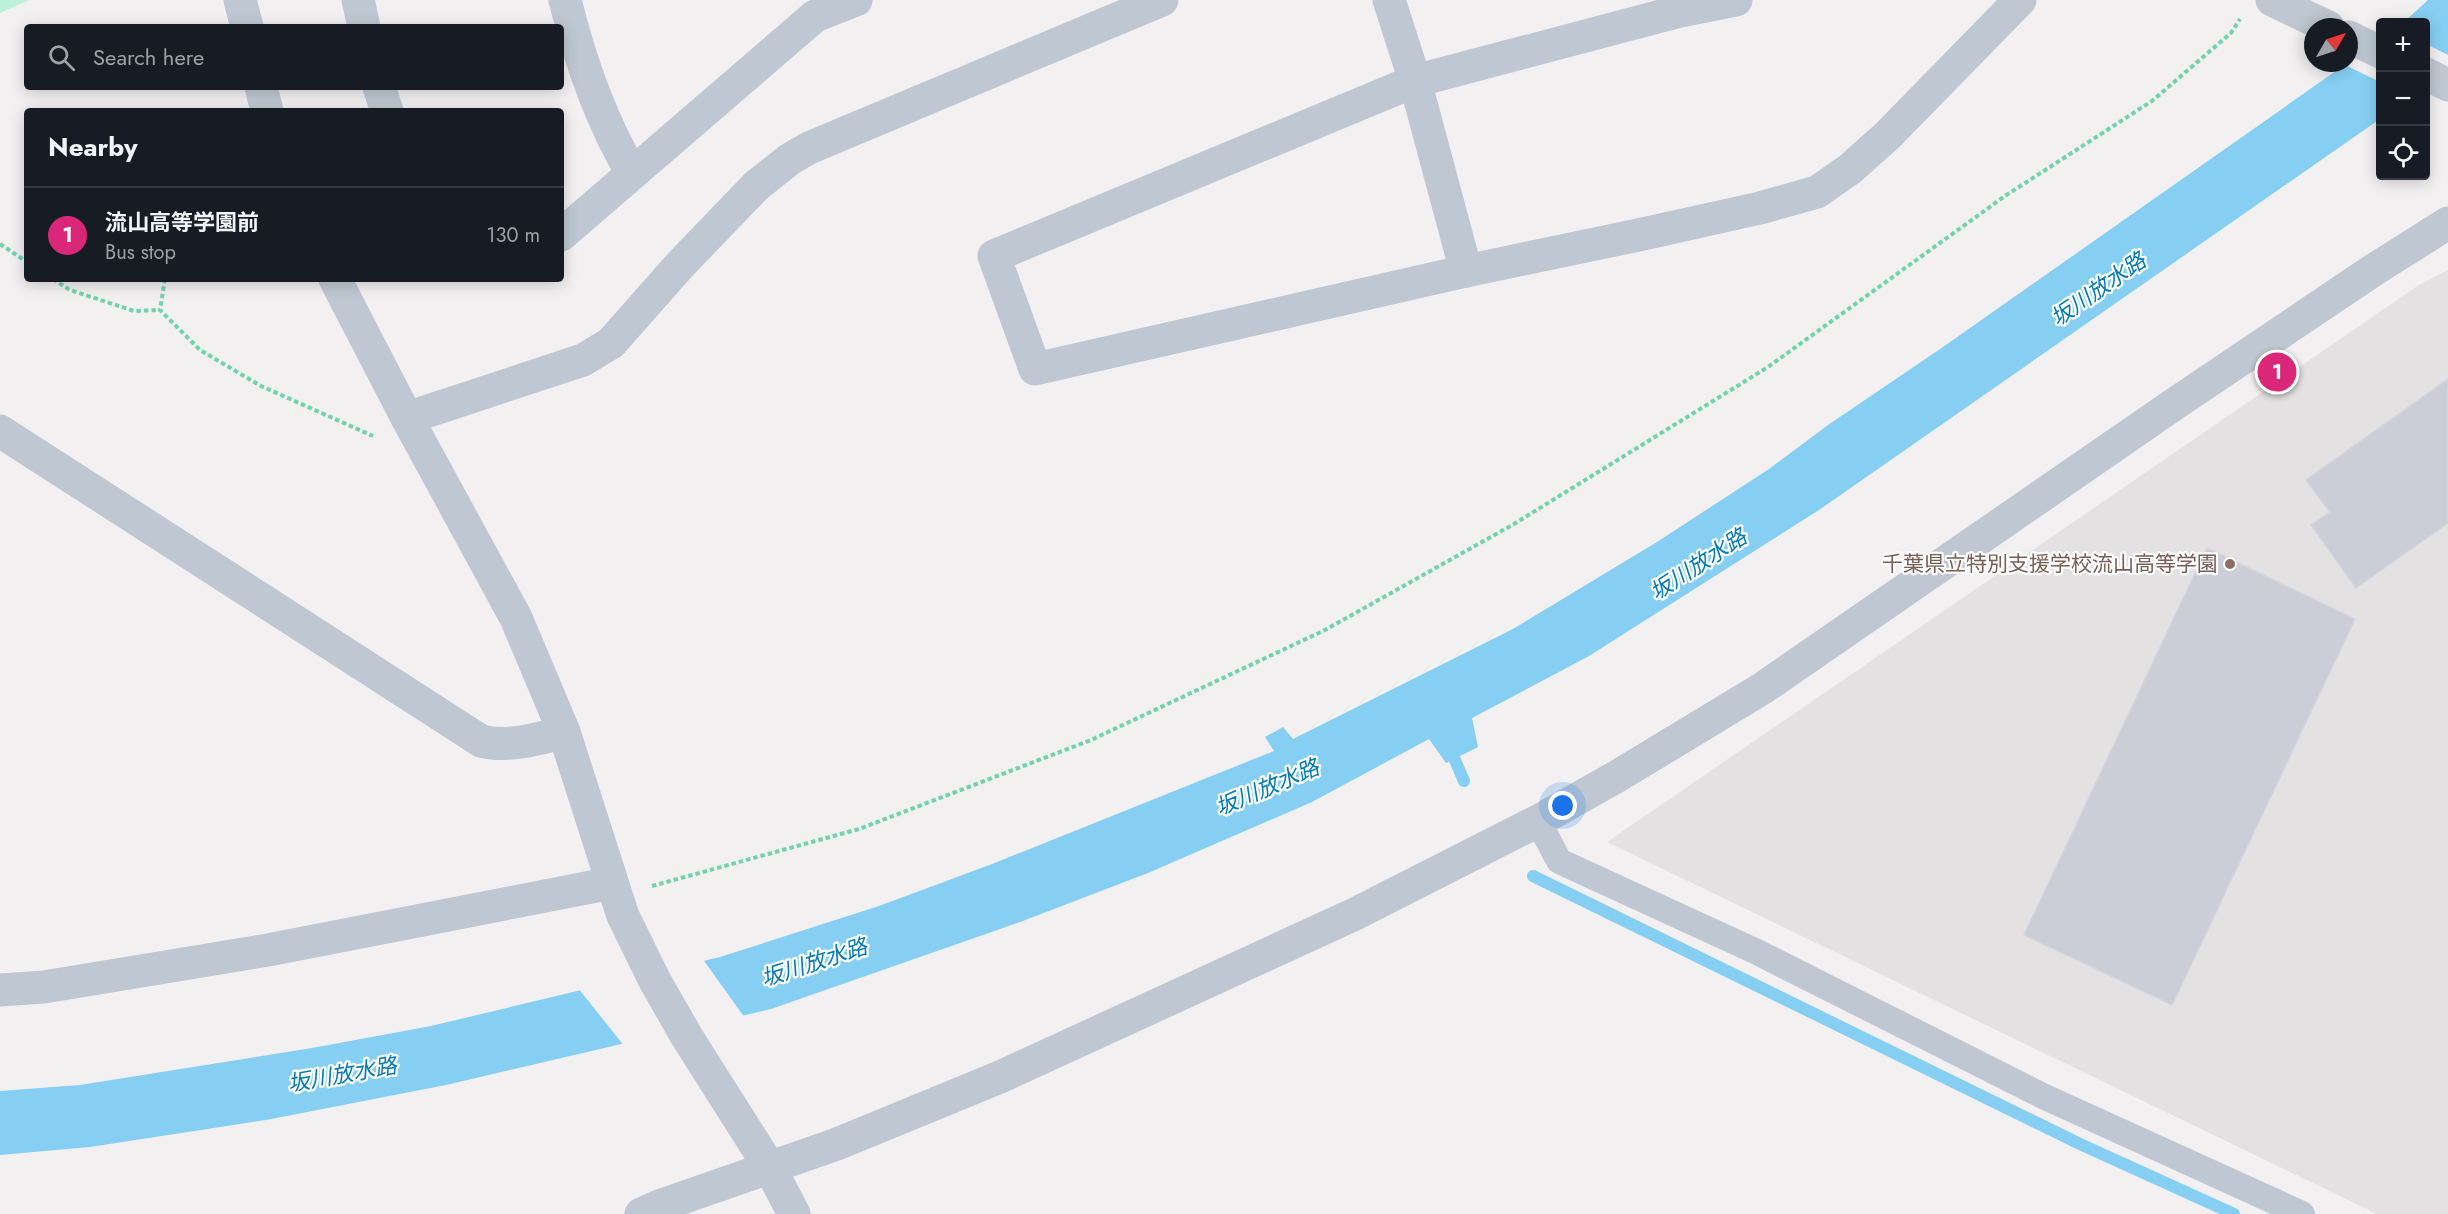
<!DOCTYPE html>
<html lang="en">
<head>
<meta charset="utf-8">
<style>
	:root { --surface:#171b24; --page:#20242c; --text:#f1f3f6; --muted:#9ea1a6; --line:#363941; --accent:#db2777 }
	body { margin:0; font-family:Jost,"Noto Sans JP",sans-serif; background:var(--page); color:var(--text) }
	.controls { position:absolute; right:18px; top:18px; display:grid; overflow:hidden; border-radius:6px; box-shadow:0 3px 15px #0003 }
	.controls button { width:54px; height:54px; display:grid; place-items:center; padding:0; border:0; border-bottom:2px solid var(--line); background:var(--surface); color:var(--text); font:30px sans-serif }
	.compass { position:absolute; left:2304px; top:18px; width:54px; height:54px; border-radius:50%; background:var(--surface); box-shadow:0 3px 15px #0003; rotate:51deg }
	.you { position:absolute; left:1563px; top:806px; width:21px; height:21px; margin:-15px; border:4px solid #fff; border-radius:50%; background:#1a73e8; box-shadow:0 0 0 9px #1a73e833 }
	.badge { display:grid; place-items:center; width:39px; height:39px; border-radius:50%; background:var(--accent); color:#fff; font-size:20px; font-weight:700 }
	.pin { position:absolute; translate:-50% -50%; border:3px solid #fff; box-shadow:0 2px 6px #0006 }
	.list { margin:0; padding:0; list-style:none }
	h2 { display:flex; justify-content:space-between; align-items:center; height:78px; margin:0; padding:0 24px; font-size:26px }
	h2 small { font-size:20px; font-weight:400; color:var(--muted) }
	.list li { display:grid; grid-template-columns:39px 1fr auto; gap:18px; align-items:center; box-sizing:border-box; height:96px; padding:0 24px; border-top:2px solid var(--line) }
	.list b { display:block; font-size:22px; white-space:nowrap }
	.list p { margin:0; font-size:20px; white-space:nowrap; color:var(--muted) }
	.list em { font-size:20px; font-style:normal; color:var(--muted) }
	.icon { flex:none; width:33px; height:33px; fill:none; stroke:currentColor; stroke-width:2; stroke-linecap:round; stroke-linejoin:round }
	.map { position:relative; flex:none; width:2448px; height:1214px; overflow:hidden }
	.search { position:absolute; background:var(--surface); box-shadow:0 3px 15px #0003; left:24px; top:24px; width:540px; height:66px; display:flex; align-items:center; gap:15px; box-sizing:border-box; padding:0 21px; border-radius:6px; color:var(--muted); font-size:22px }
	.panel { position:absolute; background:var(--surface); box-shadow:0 3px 15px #0003; left:24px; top:108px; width:540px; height:174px; border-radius:6px }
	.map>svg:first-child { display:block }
</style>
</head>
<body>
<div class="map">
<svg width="2448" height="1214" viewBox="0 0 2448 1214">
	<rect width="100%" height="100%" fill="#f2f0f0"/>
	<path fill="#e3e1e1" d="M 2448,270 L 2448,1214 L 2377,1214 L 1607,842 L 2419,285 Z"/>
	<path fill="#bcf2d7" d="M 0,0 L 29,0 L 0,13 Z"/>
	<g fill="#86cff2">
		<path d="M 2428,0 L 2448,0 L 2448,72 L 2426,88 L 2426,22 L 2404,22 Z"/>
		<path d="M 2380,40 L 2380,119 L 1819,510 L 1589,656 L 1472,718 L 1478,747 L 1446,763 L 1429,739 L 1312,802 L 1148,873 L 1020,922 L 771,1009 L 446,1085 L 266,1120 L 90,1147 L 0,1155 L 0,1091 L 80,1085 L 312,1048 L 431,1026 L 720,957 L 879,906 L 992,864 L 1274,751 L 1265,737 L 1283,727 L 1293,739 L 1513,629 L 1657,542 L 1769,469 L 1828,425 L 1943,347 Z"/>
	</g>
	<g fill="#f2f0f0">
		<path d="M 2380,37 L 2380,82 L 2343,64 L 2349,63 L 2349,60 Z"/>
		<path d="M 2426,44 L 2448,55 L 2448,76 L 2426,91 Z"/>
		<path d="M 702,958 L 745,1018 L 625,1047 L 578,988 Z"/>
	</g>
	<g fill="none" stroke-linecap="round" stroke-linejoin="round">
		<g stroke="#86cff2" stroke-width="12">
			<path d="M 1448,744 L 1464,781"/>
			<path d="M 1533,876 L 2080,1144 L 2234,1214"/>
		</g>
	</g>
	<g fill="#cbced6" stroke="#d3d5dc" stroke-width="1.5">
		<path d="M 2448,379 L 2448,523 L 2356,588 L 2311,525 L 2330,512 L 2306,480 Z"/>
		<path d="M 2207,548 L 2355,619 L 2172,1005 L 2024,935 Z"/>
	</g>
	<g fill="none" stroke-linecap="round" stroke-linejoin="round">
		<g stroke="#71d3ae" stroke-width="4" stroke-dasharray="4.5 3" stroke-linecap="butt">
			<path d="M 0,244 L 27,262"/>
			<path d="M 53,279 L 70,290 L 134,311 L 160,310"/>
			<path d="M 165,279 L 160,310 L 200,350 L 261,386 L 373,436"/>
			<path d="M 652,886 L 859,829 L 1091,740 L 1325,630 L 1514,524 L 1768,367 L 2005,196 L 2152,101 L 2231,33 L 2240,19"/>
		</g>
		<path stroke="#bfc8d2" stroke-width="26" d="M 1538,821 L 1559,861 L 1755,951 L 2045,1097 L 2302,1214"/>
		<g stroke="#bfc8d2" stroke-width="33">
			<path d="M 358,0 L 364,27"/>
			<path d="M 565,0 C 580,61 600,119 632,173"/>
			<path d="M 1389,0 L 1415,81 L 1466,271"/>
			<path d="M 1736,0 L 1680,11 L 1415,81 L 994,256 L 1035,369 L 1466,271 L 1643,234 L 1760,208 L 1817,192 L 1850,169 L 1888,135 L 2020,0"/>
			<path d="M 379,87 L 387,111"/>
			<path d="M 561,235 L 815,16 L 856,0"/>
			<path d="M 407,418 L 583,360 L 611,343 L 680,265 L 756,186 L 790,159 L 809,148 L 1162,0"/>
			<path d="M 0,431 L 481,741 C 506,748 539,739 564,732"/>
			<path d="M 0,990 L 44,987 L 268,950 L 612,883"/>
		</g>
		<g stroke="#bfc8d2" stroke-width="33">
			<path d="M 240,0 L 247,27"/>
			<path d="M 2272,0 L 2328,27"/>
			<path d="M 2349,37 L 2380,52"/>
			<path d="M 2426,74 L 2448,85"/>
			<path d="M 261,87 L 267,111"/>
			<path d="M 335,279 L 407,418 L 516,618 L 564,732 L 623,916 L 655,981 L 687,1037 L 770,1168 L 794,1214"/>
			<path d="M 641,1214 L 659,1206 L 837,1144 L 1000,1077 L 1355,914 L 1538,821 L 1616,777 L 1763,688 L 2176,403 L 2372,271 L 2448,223"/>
		</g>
	</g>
	<circle fill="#8d6e63" stroke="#fff" stroke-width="2" cx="2230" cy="564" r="6"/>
	<g text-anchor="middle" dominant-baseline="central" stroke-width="4.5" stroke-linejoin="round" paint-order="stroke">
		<g font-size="21" fill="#785e54" stroke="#fff" text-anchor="end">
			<text x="2218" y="564">千葉県立特別支援学校流山高等学園</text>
		</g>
		<g font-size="22" font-style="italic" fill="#027bb5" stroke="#fff">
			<text transform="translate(2098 289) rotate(-35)">坂川放水路</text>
			<text transform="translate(1698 564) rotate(-33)">坂川放水路</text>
			<text transform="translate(1267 787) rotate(-23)">坂川放水路</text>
			<text transform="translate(814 962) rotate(-18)">坂川放水路</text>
			<text transform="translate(342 1074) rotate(-10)">坂川放水路</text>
		</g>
	</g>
</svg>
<div class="controls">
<button>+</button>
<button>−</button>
<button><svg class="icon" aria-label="locate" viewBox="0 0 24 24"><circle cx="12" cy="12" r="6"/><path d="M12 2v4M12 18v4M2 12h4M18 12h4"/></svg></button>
</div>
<svg class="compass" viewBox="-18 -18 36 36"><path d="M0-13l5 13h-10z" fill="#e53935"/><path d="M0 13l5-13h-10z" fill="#9ea1a6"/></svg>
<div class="you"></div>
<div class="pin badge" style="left:2277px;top:372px">1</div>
<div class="search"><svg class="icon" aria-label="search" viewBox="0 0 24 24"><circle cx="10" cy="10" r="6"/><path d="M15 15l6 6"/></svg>Search here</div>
<section class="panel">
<h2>Nearby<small></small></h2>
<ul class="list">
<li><span class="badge">1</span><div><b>流山高等学園前</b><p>Bus stop</p></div><em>130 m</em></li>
</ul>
</section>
</div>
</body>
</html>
